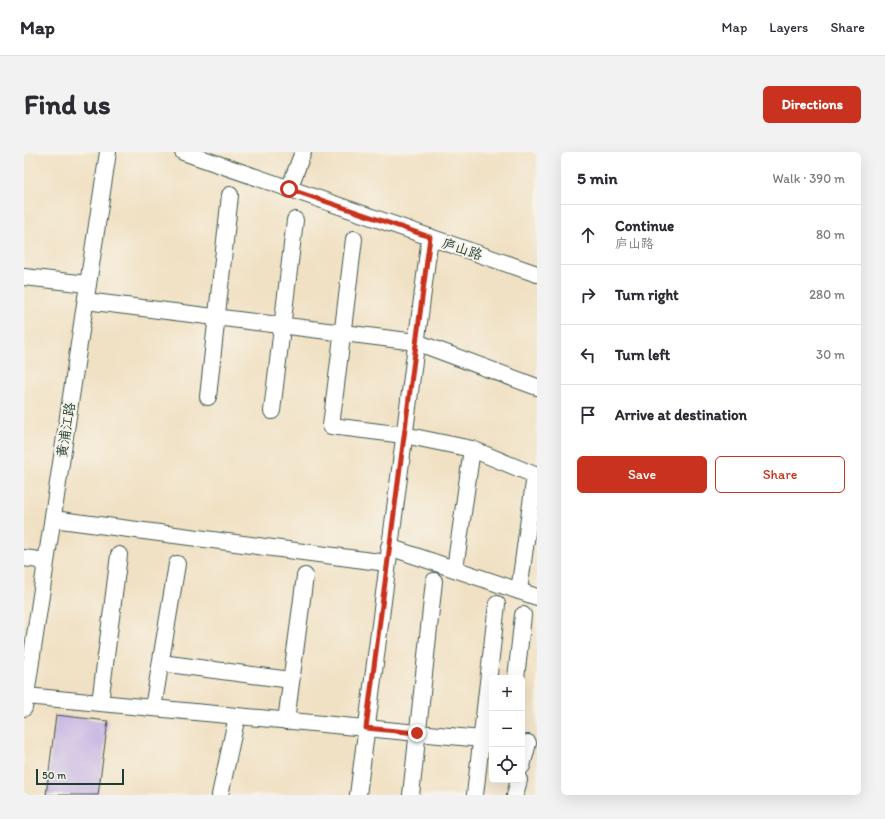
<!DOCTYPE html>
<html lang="en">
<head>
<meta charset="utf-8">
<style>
	:root { --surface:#fff; --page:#f2f2f3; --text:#2b2b33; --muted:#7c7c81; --line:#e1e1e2; --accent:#c8321e }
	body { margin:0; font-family:Itim,"LXGW WenKai TC",sans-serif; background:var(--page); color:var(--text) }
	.controls { position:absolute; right:12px; bottom:12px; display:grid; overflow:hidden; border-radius:6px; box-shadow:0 4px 16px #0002 }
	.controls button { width:36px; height:36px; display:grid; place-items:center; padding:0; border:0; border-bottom:1px solid var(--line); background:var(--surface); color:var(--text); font:20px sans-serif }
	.scale { position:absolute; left:12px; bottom:10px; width:88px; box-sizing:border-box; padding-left:4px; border:2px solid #1f3d34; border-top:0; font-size:11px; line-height:14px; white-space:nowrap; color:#1f3d34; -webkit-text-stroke:3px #f7f3e8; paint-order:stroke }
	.stop { position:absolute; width:12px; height:12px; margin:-9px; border:3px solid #c8321e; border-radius:50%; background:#fff }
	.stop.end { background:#c8321e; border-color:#fff; box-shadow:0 1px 4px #0008 }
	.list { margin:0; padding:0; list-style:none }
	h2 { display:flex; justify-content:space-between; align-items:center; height:52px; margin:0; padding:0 16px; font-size:17px }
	h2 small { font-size:13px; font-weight:400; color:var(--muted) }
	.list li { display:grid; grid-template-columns:26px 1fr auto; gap:12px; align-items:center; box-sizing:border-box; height:60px; padding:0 16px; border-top:1px solid var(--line) }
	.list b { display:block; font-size:15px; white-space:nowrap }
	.list p { margin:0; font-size:13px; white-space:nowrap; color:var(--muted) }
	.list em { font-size:13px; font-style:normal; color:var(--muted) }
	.actions { display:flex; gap:8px; padding:12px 16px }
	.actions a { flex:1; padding:9px 0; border:1px solid var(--accent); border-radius:6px; text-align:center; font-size:14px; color:var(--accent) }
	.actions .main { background:var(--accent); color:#fff }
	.icon { flex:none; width:22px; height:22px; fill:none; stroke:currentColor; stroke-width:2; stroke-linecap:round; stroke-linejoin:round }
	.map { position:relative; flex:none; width:513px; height:643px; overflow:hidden; border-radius:6px }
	header { display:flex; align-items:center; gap:24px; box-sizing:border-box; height:56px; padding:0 20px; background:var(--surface); border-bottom:1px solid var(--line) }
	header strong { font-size:19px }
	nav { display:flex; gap:22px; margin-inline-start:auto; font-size:14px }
	.intro { display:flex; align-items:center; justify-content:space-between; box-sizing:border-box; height:96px; padding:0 24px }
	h1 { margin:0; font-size:28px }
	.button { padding:10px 18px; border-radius:6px; background:var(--accent); color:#fff; font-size:14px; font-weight:700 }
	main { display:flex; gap:24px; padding:0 24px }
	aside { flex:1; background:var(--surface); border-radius:6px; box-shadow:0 4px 16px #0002 }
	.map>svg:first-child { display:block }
</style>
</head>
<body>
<header>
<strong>Map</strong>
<nav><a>Map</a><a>Layers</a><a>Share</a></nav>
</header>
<div class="intro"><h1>Find us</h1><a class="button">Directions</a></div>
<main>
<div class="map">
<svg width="513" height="643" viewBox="0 0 513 643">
	<rect width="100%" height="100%" fill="#f7f3e8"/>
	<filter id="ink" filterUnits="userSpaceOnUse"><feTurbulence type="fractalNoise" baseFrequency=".025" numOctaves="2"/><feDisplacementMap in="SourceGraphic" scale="8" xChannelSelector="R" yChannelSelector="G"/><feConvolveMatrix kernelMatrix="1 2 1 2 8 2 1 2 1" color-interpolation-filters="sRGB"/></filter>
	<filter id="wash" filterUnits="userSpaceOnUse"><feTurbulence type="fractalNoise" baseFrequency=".012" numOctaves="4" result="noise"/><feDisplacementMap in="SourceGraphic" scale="16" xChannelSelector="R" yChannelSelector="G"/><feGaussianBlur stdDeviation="0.9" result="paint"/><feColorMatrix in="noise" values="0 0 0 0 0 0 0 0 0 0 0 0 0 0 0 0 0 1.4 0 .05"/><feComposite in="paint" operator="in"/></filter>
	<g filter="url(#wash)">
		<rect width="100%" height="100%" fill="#f1e1c4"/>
		<g id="blocks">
			<path fill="#c5b4e3" d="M 32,563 L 84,569 L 74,643 L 22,643 Z"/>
		</g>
	</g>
	<g filter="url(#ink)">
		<use href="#blocks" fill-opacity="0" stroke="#3e564a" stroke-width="1"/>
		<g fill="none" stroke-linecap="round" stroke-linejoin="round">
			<g stroke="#3e564a" stroke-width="18">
				<g id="minor">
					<path d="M 159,0 L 513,122"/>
					<path d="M 265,37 L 279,0"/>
					<path d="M 330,87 L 307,274 L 380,283 L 448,297 L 513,324"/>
					<path d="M 0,125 L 64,132"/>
					<path d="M 62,149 L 392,190 L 513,235"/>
					<path d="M 184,245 L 206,43"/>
					<path d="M 248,259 L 271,68"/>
					<path d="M 29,367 L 363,411"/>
					<path d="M 365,395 L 513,445"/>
					<path d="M 0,406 L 22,409"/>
					<path d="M 431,417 L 448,297"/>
					<path d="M 495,439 L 511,323"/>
					<path d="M 137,511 L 267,528"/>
					<path d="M 492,526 L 499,463"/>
					<path d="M 2,544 L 468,588"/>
					<path d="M 76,551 L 95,403"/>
					<path d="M 0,556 L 84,0"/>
					<path d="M 129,556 L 153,412"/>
					<path d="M 262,569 L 281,424"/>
					<path d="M 498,614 L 504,591"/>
					<path d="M 196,643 L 213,564"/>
					<path d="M 334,643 L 406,85"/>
					<path d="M 387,643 L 410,429"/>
					<path d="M 451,643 L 473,452"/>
					<path d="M 491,643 L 495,628"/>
				</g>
			</g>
			<use href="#minor" stroke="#fff" stroke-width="16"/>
		</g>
	</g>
	<g fill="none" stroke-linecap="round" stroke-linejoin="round" filter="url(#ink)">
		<path stroke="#c8321e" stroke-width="5" d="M 265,37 L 406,85 L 342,576 L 393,581"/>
	</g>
	<g text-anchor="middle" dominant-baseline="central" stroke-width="4" stroke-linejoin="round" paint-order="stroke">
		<g font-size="14" fill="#1f3d34" stroke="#f7f3e8">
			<text transform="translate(438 97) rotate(19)">庐山路</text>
			<text transform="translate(42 278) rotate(-81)">黄浦江路</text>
		</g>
	</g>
</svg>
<div class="controls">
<button>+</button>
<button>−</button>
<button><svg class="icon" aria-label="locate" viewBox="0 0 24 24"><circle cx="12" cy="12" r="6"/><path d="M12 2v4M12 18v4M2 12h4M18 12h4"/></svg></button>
</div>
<div class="scale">50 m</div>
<div class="stop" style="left:265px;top:37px"></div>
<div class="stop end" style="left:393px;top:581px"></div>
</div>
<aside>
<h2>5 min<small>Walk · 390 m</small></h2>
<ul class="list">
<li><svg class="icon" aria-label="ahead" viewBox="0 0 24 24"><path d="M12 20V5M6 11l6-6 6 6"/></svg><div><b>Continue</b><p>庐山路</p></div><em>80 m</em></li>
<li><svg class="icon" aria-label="right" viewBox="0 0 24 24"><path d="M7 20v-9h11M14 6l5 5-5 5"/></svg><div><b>Turn right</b></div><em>280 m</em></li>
<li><svg class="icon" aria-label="left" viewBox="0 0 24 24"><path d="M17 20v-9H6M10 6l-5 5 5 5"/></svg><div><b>Turn left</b></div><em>30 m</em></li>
<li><svg class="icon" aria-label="arrive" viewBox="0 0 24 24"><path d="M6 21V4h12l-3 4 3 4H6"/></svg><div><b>Arrive at destination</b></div></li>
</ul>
<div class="actions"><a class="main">Save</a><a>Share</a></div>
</aside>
</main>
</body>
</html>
